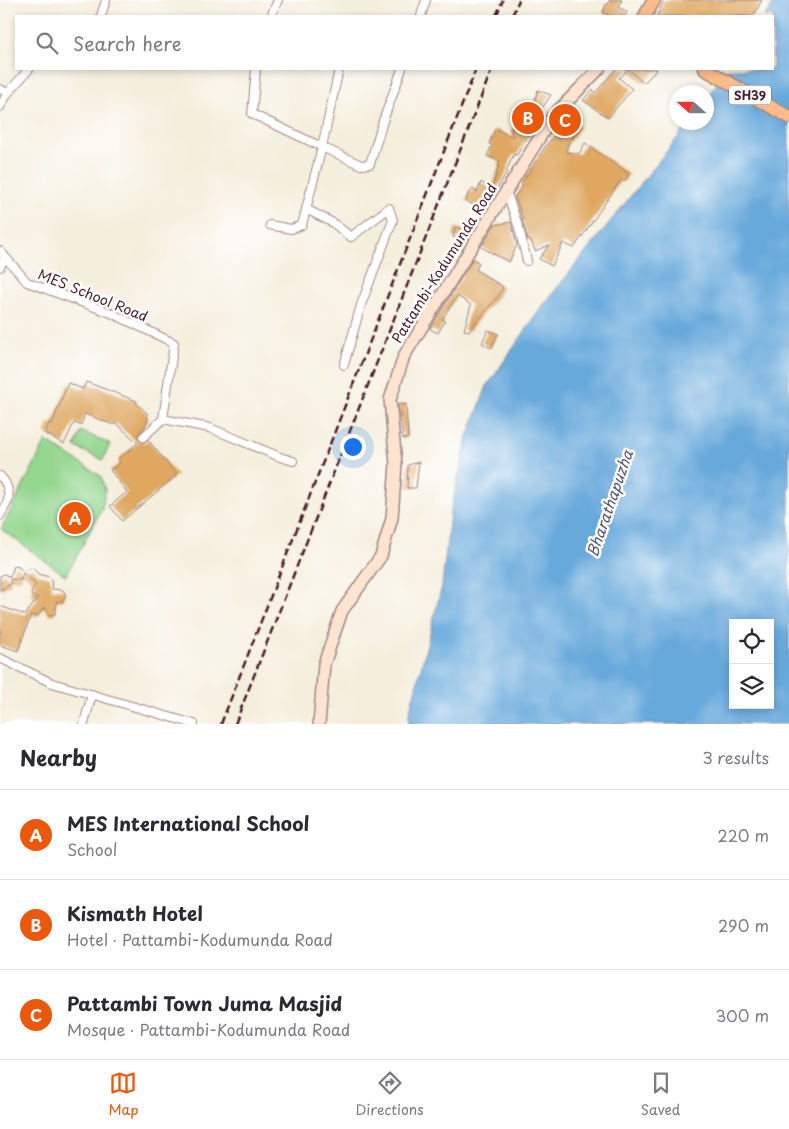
<!DOCTYPE html>
<html lang="en">
<head>
<meta charset="utf-8">
<style>
	:root { --surface:#fff; --page:#f2f2f3; --text:#2b2b33; --muted:#7c7c81; --line:#e1e1e2; --accent:#ea580c }
	body { margin:0; font-family:"Playpen Sans",sans-serif; background:var(--page); color:var(--text) }
	.controls { position:absolute; right:15px; bottom:15px; display:grid; overflow:hidden; border-radius:0px; box-shadow:0 2px 8px #0003 }
	.controls button { width:45px; height:45px; display:grid; place-items:center; padding:0; border:0; border-bottom:1px solid var(--line); background:var(--surface); color:var(--text); font:25px sans-serif }
	.compass { position:absolute; left:669px; top:85px; width:45px; height:45px; border-radius:50%; background:var(--surface); box-shadow:0 2px 8px #0003; rotate:291deg }
	.you { position:absolute; left:352px; top:446px; width:18px; height:18px; margin:-12px; border:4px solid #fff; border-radius:50%; background:#1a73e8; box-shadow:0 0 0 8px #1a73e833 }
	.badge { display:grid; place-items:center; width:32px; height:32px; border-radius:50%; background:var(--accent); color:#fff; font-size:16px; font-weight:700 }
	.pin { position:absolute; translate:-50% -50%; border:2px solid #fff; box-shadow:0 1px 5px #0006 }
	.list { margin:0; padding:0; list-style:none }
	h2 { display:flex; justify-content:space-between; align-items:center; height:65px; margin:0; padding:0 20px; font-size:21px }
	h2 small { font-size:16px; font-weight:400; color:var(--muted) }
	.list li { display:grid; grid-template-columns:32px 1fr auto; gap:15px; align-items:center; box-sizing:border-box; height:90px; padding:0 20px; border-top:1px solid var(--line) }
	.list b { display:block; font-size:19px; white-space:nowrap }
	.list p { margin:0; font-size:16px; white-space:nowrap; color:var(--muted) }
	.list em { font-size:16px; font-style:normal; color:var(--muted) }
	.icon { flex:none; width:28px; height:28px; fill:none; stroke:currentColor; stroke-width:2; stroke-linecap:round; stroke-linejoin:round }
	.map { position:relative; flex:none; width:789px; height:724px; overflow:hidden }
	.search { position:absolute; background:var(--surface); box-shadow:0 2px 8px #0003; left:15px; right:15px; top:15px; height:55px; display:flex; align-items:center; gap:12px; box-sizing:border-box; padding:0 18px; border-radius:0px; color:var(--muted); font-size:19px }
	.sheet { height:335px; background:var(--surface) }
	nav { display:flex; justify-content:space-around; align-items:center; box-sizing:border-box; height:70px; border-top:1px solid var(--line); background:var(--surface); font-size:14px; color:var(--muted) }
	nav a { display:grid; justify-items:center; gap:2px }
	nav .on { color:var(--accent) }
	.map>svg:first-child { display:block }
</style>
</head>
<body>
<div class="map">
<svg width="789" height="724" viewBox="0 0 789 724">
	<rect width="100%" height="100%" fill="#fff"/>
	<filter id="ink" filterUnits="userSpaceOnUse"><feTurbulence type="fractalNoise" baseFrequency=".02" numOctaves="2"/><feDisplacementMap in="SourceGraphic" scale="10" xChannelSelector="R" yChannelSelector="G"/><feConvolveMatrix kernelMatrix="1 2 1 2 8 2 1 2 1" color-interpolation-filters="sRGB"/></filter>
	<filter id="wash" filterUnits="userSpaceOnUse"><feTurbulence type="fractalNoise" baseFrequency=".0096" numOctaves="4" result="noise"/><feDisplacementMap in="SourceGraphic" scale="20" xChannelSelector="R" yChannelSelector="G"/><feGaussianBlur stdDeviation="1.12" result="paint"/><feColorMatrix in="noise" values="0 0 0 0 0 0 0 0 0 0 0 0 0 0 0 0 0 1.4 0 .05"/><feComposite in="paint" operator="in"/></filter>
	<g filter="url(#wash)">
		<rect width="100%" height="100%" fill="#f4eedc"/>
		<g fill="#93d68e" stroke="#6e7a5c">
			<path d="M 81,431 L 110,444 L 103,460 L 75,447 Z"/>
			<path d="M 46,441 L 101,476 L 105,490 L 102,509 L 66,576 L 1,529 Z"/>
		</g>
		<path fill="#67a9db" stroke="#586483" fill-rule="evenodd" d="M 776,0 L 789,0 L 789,724 L 409,724 L 409,714 L 442,586 L 450,513 L 467,439 L 487,386 L 541,308 L 679,136 L 688,123 L 706,122 L 707,97 L 727,69 L 773,69 L 773,16 L 765,16 ZM 733,623 L 770,623 L 770,705 L 733,705 Z"/>
		<g id="blocks">
			<g fill="#dfa761">
				<path d="M 610,0 L 622,0 L 619,8 L 627,11 L 625,16 L 612,16 L 603,13 L 606,4 L 608,5 Z"/>
				<path d="M 664,0 L 762,0 L 753,16 L 657,16 Z"/>
				<path d="M 616,69 L 657,69 L 645,82 L 642,82 L 629,69 L 619,78 L 632,89 L 608,118 L 583,100 L 593,89 L 595,93 Z"/>
				<path d="M 538,90 L 551,95 L 538,114 L 540,115 L 530,136 L 528,135 L 525,141 L 524,141 L 517,155 L 514,154 L 506,171 L 507,172 L 484,211 L 466,201 L 468,194 L 473,189 L 477,192 L 481,182 L 492,189 L 500,161 L 487,156 L 492,145 L 489,144 L 495,129 L 513,137 L 511,130 L 524,109 L 531,112 Z"/>
				<path d="M 565,114 L 580,127 L 568,144 L 566,152 L 579,154 L 585,143 L 629,174 L 624,182 L 621,180 L 574,248 L 563,243 L 552,266 L 539,259 L 549,245 L 535,251 L 531,241 L 528,240 L 522,220 L 523,220 L 515,197 L 523,185 L 521,184 L 547,144 L 554,136 L 558,138 Z"/>
				<path d="M 511,222 L 517,245 L 509,262 L 481,247 L 495,224 L 495,225 Z"/>
				<path d="M 455,227 L 469,231 L 466,241 L 453,237 Z"/>
				<path d="M 473,259 L 479,263 L 476,270 L 503,287 L 499,295 L 469,331 L 464,330 L 471,305 L 457,296 L 442,319 L 445,321 L 438,333 L 430,329 Z"/>
				<path d="M 488,330 L 498,334 L 491,348 L 482,343 Z"/>
				<path d="M 86,382 L 137,401 L 136,403 L 147,413 L 148,420 L 145,426 L 138,435 L 139,440 L 144,443 L 148,440 L 177,475 L 122,521 L 110,506 L 127,492 L 110,470 L 120,463 L 118,459 L 138,443 L 116,423 L 114,425 L 85,414 L 81,425 L 74,423 L 64,444 L 45,433 L 49,423 L 52,424 L 68,383 L 83,389 Z"/>
				<path d="M 406,404 L 408,438 L 403,439 L 398,405 Z"/>
				<path d="M 419,462 L 416,488 L 407,488 L 408,465 Z"/>
				<path d="M 14,566 L 19,567 L 22,571 L 33,568 L 38,574 L 49,577 L 51,579 L 52,589 L 63,590 L 66,595 L 63,601 L 57,601 L 55,614 L 49,615 L 44,607 L 38,616 L 31,615 L 18,651 L 0,645 L 0,606 L 25,615 L 38,598 L 31,595 L 32,589 L 36,585 L 33,582 L 33,580 L 31,580 L 23,573 L 21,580 L 10,579 L 11,584 L 0,590 L 0,576 L 4,574 L 10,577 Z"/>
			</g>
		</g>
	</g>
	<g filter="url(#ink)">
		<use href="#blocks" fill-opacity="0" stroke="#9f8684" stroke-width="1"/>
		<g fill="none" stroke-linecap="round" stroke-linejoin="round">
			<g stroke="#9f8684" stroke-width="10">
				<g id="minor">
					<path d="M 101,16 L 106,0"/>
					<path d="M 271,16 L 278,0"/>
					<path d="M 421,16 L 426,0"/>
					<path d="M 256,69 L 252,114 L 322,147 L 339,69"/>
					<path d="M 0,89 L 8,93 L 29,69"/>
					<path d="M 0,107 L 8,93"/>
					<path d="M 506,191 L 519,228 L 527,261"/>
					<path d="M 306,209 L 333,223 L 351,237 L 389,208 L 393,220 L 361,305 L 344,365"/>
					<path d="M 270,225 L 291,229 L 302,225 L 322,147 L 361,165 L 370,164 L 383,121 L 402,69"/>
					<path d="M 0,251 L 27,282 L 111,313 L 174,343 L 163,419 L 143,437"/>
					<path d="M 0,267 L 5,257"/>
					<path d="M 163,419 L 210,428 L 280,457 L 293,461"/>
					<path d="M 0,476 C 6,481 10,492 8,500 C 7,505 2,511 0,516"/>
					<path d="M 0,658 L 52,683 L 194,724"/>
					<path d="M 84,724 L 92,694"/>
				</g>
			</g>
			<g stroke="#9f8684" stroke-width="14">
				<path id="secondary" d="M 319,724 L 324,664 L 342,611 L 381,556 L 392,518 L 396,464 L 390,400 L 404,356 L 553,116 L 599,69"/>
			</g>
			<g stroke="#9f8684" stroke-width="15">
				<g id="primary">
					<path d="M 645,16 L 654,0"/>
					<path d="M 705,69 L 789,117"/>
				</g>
			</g>
			<use href="#minor" stroke="#fff" stroke-width="8"/>
			<use href="#secondary" stroke="#fde4d1" stroke-width="11"/>
			<use href="#primary" stroke="#fabc8b" stroke-width="12"/>
			<g stroke="#4a1f2b" stroke-width="2.5" stroke-dasharray="8 4" stroke-linecap="butt">
				<path d="M 496,16 L 503,0"/>
				<path d="M 512,16 L 519,0"/>
				<path d="M 221,724 L 476,69"/>
				<path d="M 235,724 L 492,69"/>
			</g>
		</g>
	</g>
	<g text-anchor="middle" dominant-baseline="central" stroke-width="5" stroke-linejoin="round" paint-order="stroke">
		<rect fill="#fff" stroke="#80626b" stroke-width="1" x="729" y="85.5" width="42" height="19" rx="4"/>
		<g font-size="12" font-weight="bold" fill="#4a1f2b">
			<text x="750" y="95">SH39</text>
		</g>
		<g font-size="14" fill="#4a1f2b" stroke="#fff">
			<text transform="translate(444 263) rotate(-58)">Pattambi-Kodumunda Road</text>
			<text transform="translate(93 295) rotate(22)">MES School Road</text>
		</g>
		<g font-size="15" font-style="italic" fill="#565671" stroke="#fff">
			<text transform="translate(609 503) rotate(-71)">Bharathapuzha</text>
		</g>
	</g>
</svg>
<div class="controls">
<button><svg class="icon" aria-label="locate" viewBox="0 0 24 24"><circle cx="12" cy="12" r="6"/><path d="M12 2v4M12 18v4M2 12h4M18 12h4"/></svg></button>
<button><svg class="icon" aria-label="layers" viewBox="0 0 24 24"><path d="M12 4l9 5-9 5-9-5zM3 14l9 5 9-5"/></svg></button>
</div>
<svg class="compass" viewBox="-18 -18 36 36"><path d="M0-13l5 13h-10z" fill="#e53935"/><path d="M0 13l5-13h-10z" fill="#7c7c81"/></svg>
<div class="you"></div>
<div class="pin badge" style="left:75px;top:518px">A</div>
<div class="pin badge" style="left:528px;top:118px">B</div>
<div class="pin badge" style="left:565px;top:120px">C</div>
<div class="search"><svg class="icon" aria-label="search" viewBox="0 0 24 24"><circle cx="10" cy="10" r="6"/><path d="M15 15l6 6"/></svg>Search here</div>
</div>
<section class="sheet">
<h2>Nearby<small>3 results</small></h2>
<ul class="list">
<li><span class="badge">A</span><div><b>MES International School</b><p>School</p></div><em>220 m</em></li>
<li><span class="badge">B</span><div><b>Kismath Hotel</b><p>Hotel · Pattambi-Kodumunda Road</p></div><em>290 m</em></li>
<li><span class="badge">C</span><div><b>Pattambi Town Juma Masjid</b><p>Mosque · Pattambi-Kodumunda Road</p></div><em>300 m</em></li>
</ul>
</section>
<nav>
<a class="on"><svg class="icon" aria-label="map" viewBox="0 0 24 24"><path d="M3 6l6-2 6 2 6-2v14l-6 2-6-2-6 2zM9 4v14M15 6v14"/></svg>Map</a>
<a><svg class="icon" aria-label="directions" viewBox="0 0 24 24"><path d="M12 3l9 9-9 9-9-9zM9 14v-3h6M13 9l2 2-2 2"/></svg>Directions</a>
<a><svg class="icon" aria-label="saved" viewBox="0 0 24 24"><path d="M7 4h10v16l-5-4-5 4z"/></svg>Saved</a>
</nav>
</body>
</html>
